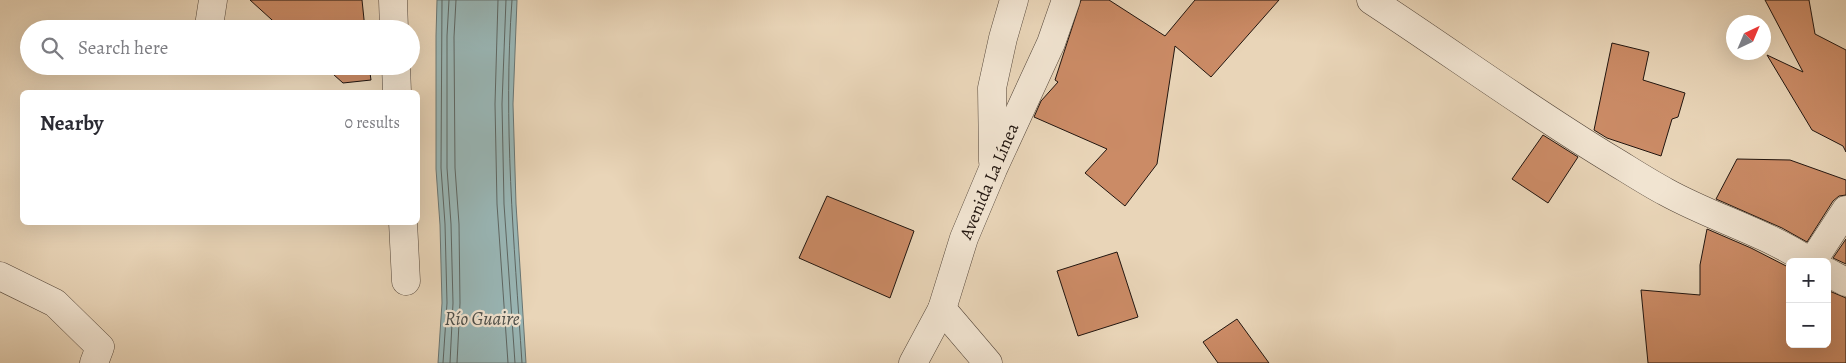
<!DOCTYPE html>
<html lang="en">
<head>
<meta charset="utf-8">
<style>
	:root { --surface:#fff; --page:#f2f2f3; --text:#2b2b33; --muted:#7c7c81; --line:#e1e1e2 }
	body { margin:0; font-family:Alegreya,serif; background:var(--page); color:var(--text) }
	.controls { position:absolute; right:15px; bottom:15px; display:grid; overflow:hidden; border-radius:8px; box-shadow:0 5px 20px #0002 }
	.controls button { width:45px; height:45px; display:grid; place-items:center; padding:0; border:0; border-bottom:1px solid var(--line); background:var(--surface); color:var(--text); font:25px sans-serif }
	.compass { position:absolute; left:1726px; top:15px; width:45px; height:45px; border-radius:50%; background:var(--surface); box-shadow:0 5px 20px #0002; rotate:44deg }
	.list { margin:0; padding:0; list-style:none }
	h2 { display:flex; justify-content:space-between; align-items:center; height:65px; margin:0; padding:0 20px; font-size:21px }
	h2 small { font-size:16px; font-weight:400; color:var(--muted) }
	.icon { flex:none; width:28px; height:28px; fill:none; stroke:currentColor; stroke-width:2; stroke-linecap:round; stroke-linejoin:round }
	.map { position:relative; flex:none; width:1846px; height:363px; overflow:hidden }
	.search { position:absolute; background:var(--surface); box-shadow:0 5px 20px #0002; left:20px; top:20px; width:400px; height:55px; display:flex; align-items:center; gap:12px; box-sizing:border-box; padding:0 18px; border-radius:28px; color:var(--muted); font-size:19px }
	.panel { position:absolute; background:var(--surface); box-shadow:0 5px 20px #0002; left:20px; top:90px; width:400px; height:135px; border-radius:8px }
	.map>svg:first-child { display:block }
</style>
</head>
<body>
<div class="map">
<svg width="1846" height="363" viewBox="0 0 1846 363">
	<rect width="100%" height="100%" fill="#e9d5b8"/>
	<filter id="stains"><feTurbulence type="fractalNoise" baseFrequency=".004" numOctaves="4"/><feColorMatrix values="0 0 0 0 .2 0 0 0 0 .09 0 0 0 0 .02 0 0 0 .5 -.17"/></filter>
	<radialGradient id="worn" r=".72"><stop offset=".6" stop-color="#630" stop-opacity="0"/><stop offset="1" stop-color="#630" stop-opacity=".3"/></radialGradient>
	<path fill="#99b7b7" stroke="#697674" d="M 437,0 L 517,0 L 513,104 L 516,204 L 526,363 L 438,363 L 442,303 L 440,225 L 436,169 L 436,36 Z"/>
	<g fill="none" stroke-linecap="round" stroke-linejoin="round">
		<g stroke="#5d6663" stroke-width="1">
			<path d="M 442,0 L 441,168 L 445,224 L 447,303 L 443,363"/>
			<path d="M 449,0 L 447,36 L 447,168 L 451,224 L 453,303 L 450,363"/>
			<path d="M 456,0 L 454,37 L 455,168 L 459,224 L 460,303 L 457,363"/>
			<path d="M 498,0 L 495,104 L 497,204 L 508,363"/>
			<path d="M 506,0 L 502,104 L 504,204 L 515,363"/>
			<path d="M 512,0 C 503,121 514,242 522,363"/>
		</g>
	</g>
	<g fill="#cb8b66" stroke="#21150f">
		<path d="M 250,0 L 362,0 L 365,29 L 282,29 Z"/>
		<path d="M 1081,0 L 1109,0 L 1165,36 L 1195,0 L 1279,0 L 1211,77 L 1175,46 L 1157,164 L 1125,206 L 1085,173 L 1107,149 L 1034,117 L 1041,101 L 1058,82 L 1055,80 Z"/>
		<path d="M 1765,0 L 1809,0 L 1815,34 L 1846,50 L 1846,152 L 1843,146 L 1812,130 L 1767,55 L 1803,72 Z"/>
		<path d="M 1612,43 L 1649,52 L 1643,80 L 1685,93 L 1678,117 L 1672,119 L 1661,156 L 1607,138 L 1594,130 Z"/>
		<path d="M 324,66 L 369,66 L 371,80 L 343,83 Z"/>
		<path d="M 1543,135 L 1578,157 L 1548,203 L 1512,179 Z"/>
		<path d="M 1737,159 L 1790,160 L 1846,180 L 1846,195 L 1839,196 L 1833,201 L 1807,242 L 1782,228 L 1716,199 Z"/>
		<path d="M 827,196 L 914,231 L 890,298 L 799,258 Z"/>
		<path d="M 1707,229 L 1751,248 L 1790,268 L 1790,344 L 1827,344 L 1827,290 L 1846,298 L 1846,363 L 1648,363 L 1641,290 L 1700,295 L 1700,265 Z"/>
		<path d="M 1846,239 L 1846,264 L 1833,258 Z"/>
		<path d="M 1117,252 L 1138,317 L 1078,336 L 1057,271 Z"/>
		<path d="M 1237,319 L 1269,363 L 1218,363 L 1203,342 Z"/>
	</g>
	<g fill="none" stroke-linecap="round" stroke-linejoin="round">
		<g stroke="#534539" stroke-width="29">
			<g id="minor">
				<path d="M 393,0 L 394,29"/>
				<path d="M 1371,0 C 1452,53 1531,111 1614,161 C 1632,172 1649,183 1666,192 C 1713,218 1765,232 1810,262"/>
				<path d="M 209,26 L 213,0"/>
				<path d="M 396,66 L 397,92"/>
				<path d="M 993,161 L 992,88 L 1003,38 L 1014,0"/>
				<path d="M 403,222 L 406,281"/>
				<path d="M 1812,262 L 1846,210"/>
				<path d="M 1827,272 L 1846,282"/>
				<path d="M 0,276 L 55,303 L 100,347 L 94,363"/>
				<path d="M 942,309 L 988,363"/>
				<path d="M 913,363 L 942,309 L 964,238 L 993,169 L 1051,43 L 1066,0"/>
			</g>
		</g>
		<use href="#minor" stroke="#f1e4d1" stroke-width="28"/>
	</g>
	<g text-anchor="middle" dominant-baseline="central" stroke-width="4.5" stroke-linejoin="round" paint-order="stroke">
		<g font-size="18" fill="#21150f" stroke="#f1e4d1">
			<text transform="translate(989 181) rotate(-67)">Avenida La Línea</text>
		</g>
		<g font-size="19" font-style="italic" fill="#4b4e4a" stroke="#f1e4d1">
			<text x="482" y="319">Río Guaire</text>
		</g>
	</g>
	<rect width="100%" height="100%" filter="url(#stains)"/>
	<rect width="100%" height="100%" fill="url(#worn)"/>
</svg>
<div class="controls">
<button>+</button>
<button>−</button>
</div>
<svg class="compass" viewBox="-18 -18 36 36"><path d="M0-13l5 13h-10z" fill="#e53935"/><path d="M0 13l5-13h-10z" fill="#7c7c81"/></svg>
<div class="search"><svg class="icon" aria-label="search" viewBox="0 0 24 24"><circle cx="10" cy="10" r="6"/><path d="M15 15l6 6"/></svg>Search here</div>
<section class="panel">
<h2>Nearby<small>0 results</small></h2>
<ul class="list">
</ul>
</section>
</div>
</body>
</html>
